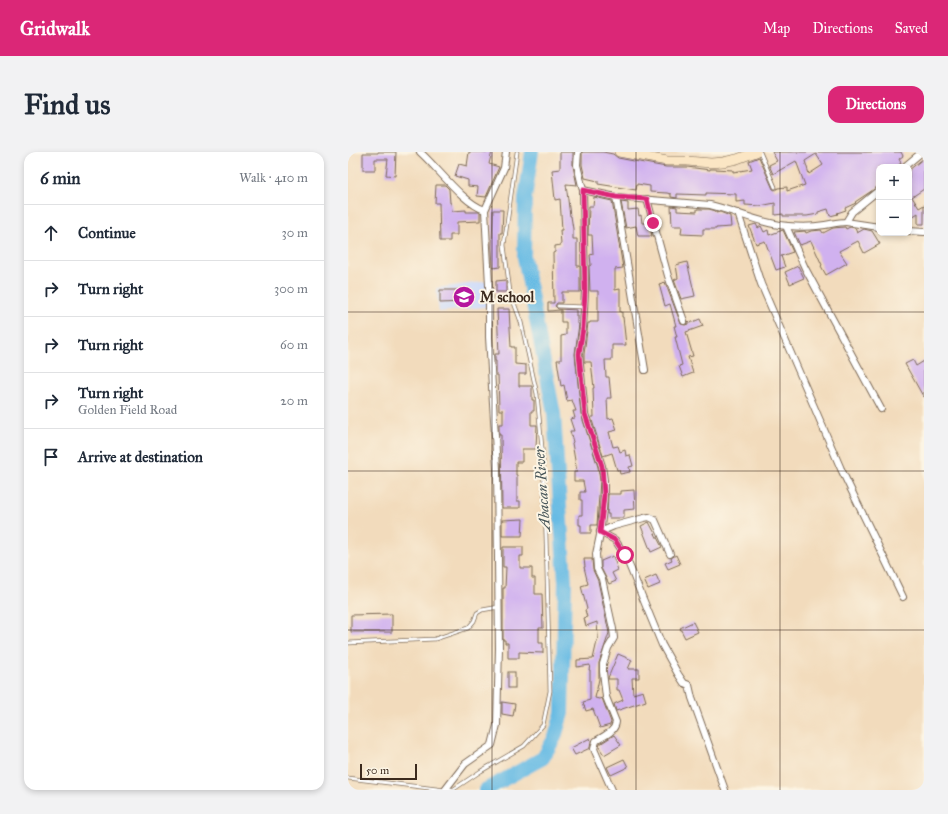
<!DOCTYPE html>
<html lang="en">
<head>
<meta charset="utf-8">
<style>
	:root { --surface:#fff; --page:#f2f2f3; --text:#1f2937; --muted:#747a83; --line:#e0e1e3; --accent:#db2777 }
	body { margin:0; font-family:"IM FELL Great Primer",serif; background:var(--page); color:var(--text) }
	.controls { position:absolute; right:12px; top:12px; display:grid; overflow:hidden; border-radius:8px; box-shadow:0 2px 6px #0003 }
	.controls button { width:36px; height:36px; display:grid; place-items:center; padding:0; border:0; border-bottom:1px solid var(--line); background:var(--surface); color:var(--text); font:20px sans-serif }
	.scale { position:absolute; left:12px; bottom:10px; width:57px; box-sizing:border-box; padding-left:4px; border:2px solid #3b2a1e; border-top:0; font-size:11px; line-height:14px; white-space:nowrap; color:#3b2a1e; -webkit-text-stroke:3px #fcf5e5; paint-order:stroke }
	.stop { position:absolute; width:12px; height:12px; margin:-9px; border:3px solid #db2777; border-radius:50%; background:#fff }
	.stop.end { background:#db2777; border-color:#fff; box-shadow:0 1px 4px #0008 }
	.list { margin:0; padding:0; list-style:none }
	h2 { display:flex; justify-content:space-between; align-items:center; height:52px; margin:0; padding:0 16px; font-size:17px }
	h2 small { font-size:13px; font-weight:400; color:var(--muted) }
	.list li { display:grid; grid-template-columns:26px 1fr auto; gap:12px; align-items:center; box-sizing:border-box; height:56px; padding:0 16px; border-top:1px solid var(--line) }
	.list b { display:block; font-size:15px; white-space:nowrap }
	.list p { margin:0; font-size:13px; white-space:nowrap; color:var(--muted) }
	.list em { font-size:13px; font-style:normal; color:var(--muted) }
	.icon { flex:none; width:22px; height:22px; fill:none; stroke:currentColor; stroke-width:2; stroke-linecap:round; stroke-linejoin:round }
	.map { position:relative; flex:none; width:576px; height:638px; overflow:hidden; border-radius:12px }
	header { display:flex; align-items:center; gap:24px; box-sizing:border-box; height:56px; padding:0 20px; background:var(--accent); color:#fff }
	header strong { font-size:19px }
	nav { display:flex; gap:22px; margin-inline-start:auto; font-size:14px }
	.intro { display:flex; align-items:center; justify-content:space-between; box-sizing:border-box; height:96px; padding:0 24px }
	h1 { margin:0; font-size:28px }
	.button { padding:10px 18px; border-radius:12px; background:var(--accent); color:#fff; font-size:14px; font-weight:700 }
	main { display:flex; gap:24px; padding:0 24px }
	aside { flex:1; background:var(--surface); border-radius:12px; box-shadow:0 2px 6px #0003 }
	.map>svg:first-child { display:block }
</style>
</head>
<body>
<header>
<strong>Gridwalk</strong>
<nav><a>Map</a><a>Directions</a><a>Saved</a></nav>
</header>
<div class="intro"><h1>Find us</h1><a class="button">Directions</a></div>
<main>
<aside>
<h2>6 min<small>Walk · 410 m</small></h2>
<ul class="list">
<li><svg class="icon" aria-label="ahead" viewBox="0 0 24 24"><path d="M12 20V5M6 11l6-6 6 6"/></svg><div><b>Continue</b></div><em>30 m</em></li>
<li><svg class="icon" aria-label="right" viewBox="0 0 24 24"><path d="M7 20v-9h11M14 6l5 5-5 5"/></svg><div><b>Turn right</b></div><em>300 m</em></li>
<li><svg class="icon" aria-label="right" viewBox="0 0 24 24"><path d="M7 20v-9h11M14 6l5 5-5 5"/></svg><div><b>Turn right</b></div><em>60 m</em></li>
<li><svg class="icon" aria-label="right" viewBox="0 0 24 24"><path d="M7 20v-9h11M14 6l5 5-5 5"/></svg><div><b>Turn right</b><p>Golden Field Road</p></div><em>20 m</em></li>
<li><svg class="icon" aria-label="arrive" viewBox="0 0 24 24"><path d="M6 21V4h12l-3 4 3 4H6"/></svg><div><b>Arrive at destination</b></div></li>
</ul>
</aside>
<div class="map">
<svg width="576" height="638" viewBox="0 0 576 638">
	<rect width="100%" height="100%" fill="#fcf5e5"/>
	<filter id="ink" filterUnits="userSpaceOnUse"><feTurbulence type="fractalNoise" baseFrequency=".025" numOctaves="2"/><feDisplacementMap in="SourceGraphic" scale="8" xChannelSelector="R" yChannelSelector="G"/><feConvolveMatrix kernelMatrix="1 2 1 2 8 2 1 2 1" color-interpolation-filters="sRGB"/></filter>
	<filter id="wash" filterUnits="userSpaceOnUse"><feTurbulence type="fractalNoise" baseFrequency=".012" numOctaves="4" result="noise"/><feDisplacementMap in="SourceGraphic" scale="16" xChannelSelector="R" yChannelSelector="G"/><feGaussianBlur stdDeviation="0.9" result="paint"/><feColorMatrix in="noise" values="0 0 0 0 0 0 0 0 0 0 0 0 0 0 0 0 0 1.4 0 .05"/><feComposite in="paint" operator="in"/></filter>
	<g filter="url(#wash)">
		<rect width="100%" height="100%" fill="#f2dbbc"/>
		<path fill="#cedbfa" d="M 142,129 L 145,154 L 91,160 L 88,136 Z"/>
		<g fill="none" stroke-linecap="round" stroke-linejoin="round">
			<path stroke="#68bbe4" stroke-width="14" d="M 137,638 L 195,606 L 207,585 L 214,561 L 217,430 L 206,262 L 176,105 L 177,46 L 184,0"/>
		</g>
		<g id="blocks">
			<g fill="#d0b1ef" fill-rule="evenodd">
				<path d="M 30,0 L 48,0 L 47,24 L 38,23 L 40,7 L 27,7 L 27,18 L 15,18 L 15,1 L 30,1 Z"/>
				<path d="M 121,0 L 144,0 L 141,12 L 151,15 L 138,45 L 129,44 L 130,35 L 120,34 L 120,28 L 107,24 L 111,12 L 119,14 Z"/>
				<path d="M 212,0 L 225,0 L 225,14 L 229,33 L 218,32 L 222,64 L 223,64 L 225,77 L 225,87 L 229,87 L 229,114 L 232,114 L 232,140 L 214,140 L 214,151 L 209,151 L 207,154 L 210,157 L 228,158 L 228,164 L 229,164 L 229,172 L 231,172 L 227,202 L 233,262 L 250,315 L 252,328 L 249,373 L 243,373 L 243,381 L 233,381 L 233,373 L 231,373 L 231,363 L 234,363 L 234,348 L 232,348 L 232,340 L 237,340 L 235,329 L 226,329 L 226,320 L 229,320 L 224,291 L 225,290 L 222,279 L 226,279 L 222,267 L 227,266 L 225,259 L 228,259 L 224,248 L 219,249 L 216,233 L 213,234 L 209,208 L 213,208 L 213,184 L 218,183 L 218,170 L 213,170 L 213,158 L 200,159 L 200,151 L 206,151 L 205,101 L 207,100 L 207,94 L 213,93 L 212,78 L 214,78 L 212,47 L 207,48 L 204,18 L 212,17 Z"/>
				<path d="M 234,0 L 255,0 L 265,2 L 270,6 L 318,15 L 339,15 L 362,18 L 362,17 L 366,17 L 385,18 L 385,20 L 404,17 L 401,9 L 411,5 L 425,37 L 427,38 L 430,36 L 439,35 L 439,39 L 457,33 L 448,9 L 425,22 L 421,13 L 429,9 L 424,0 L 553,0 L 555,4 L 551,7 L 553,11 L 548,15 L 531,15 L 531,34 L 507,50 L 508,51 L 497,56 L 498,58 L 489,61 L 490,62 L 482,64 L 480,57 L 470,60 L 470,62 L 459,64 L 435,64 L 435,62 L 427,63 L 427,51 L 412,54 L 397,53 L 397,49 L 388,50 L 388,42 L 358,41 L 358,43 L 329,42 L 329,46 L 323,45 L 323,42 L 319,41 L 302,40 L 302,34 L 289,32 L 288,38 L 250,32 L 250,29 L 237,26 L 234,13 ZM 468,2 L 475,13 L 461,22 L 457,9 Z"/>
				<path d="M 576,6 L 576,37 L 564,45 L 571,56 L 576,53 L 576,72 L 570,72 L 570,61 L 561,67 L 561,18 Z"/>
				<path d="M 88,33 L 97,33 L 101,37 L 102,51 L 103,51 L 104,59 L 118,58 L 118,60 L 132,60 L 132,69 L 109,70 L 109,83 L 102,83 L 102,89 L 92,89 L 91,51 L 87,51 Z"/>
				<path d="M 246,45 L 264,49 L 275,116 L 267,117 L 267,138 L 272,137 L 272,160 L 274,160 L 274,165 L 275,165 L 278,193 L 264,193 L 264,208 L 257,208 L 258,225 L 261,225 L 263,246 L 259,246 L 260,267 L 265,266 L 269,278 L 261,280 L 265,295 L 270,294 L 272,300 L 277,298 L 278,304 L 282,303 L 285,314 L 281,315 L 282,320 L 272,322 L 271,318 L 269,318 L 264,301 L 255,304 L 243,265 L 246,265 L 245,236 L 246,236 L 243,210 L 236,210 L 236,202 L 240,171 L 242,171 L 242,170 L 250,170 L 250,139 L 242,139 L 241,114 L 243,113 L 242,103 L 245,102 L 244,83 L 240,83 L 241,54 L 245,54 Z"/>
				<path d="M 273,50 L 280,51 L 280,58 L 290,57 L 291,64 L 293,63 L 294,71 L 301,71 L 304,84 L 290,84 L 288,74 L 278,76 Z"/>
				<path d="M 323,54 L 329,55 L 329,59 L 349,60 L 349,57 L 361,57 L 368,59 L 368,61 L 372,60 L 382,64 L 383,75 L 368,76 L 368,77 L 355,77 L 355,83 L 333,82 L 334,74 L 324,74 Z"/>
				<path d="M 145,58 L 155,58 L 154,81 L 152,81 L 152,115 L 145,116 L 144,95 Z"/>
				<path d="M 408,72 L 410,76 L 413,74 L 416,80 L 420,78 L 421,83 L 435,78 L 445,100 L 433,104 L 437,115 L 428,118 L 417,89 L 408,92 L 401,74 Z"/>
				<path d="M 497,75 L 498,77 L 502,75 L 507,76 L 509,81 L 516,77 L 524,79 L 532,92 L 516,101 L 510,89 L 491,99 L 499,111 L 478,123 L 473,114 L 474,113 L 463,89 L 452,93 L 446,80 L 457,79 L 458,81 L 463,79 L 473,78 L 475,81 L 485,76 Z"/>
				<path d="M 339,110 L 347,144 L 333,147 L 326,128 L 330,126 L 328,113 Z"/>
				<path d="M 450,114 L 456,126 L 442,132 L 437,120 Z"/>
				<path d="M 158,128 L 158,140 L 148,140 L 148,129 Z"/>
				<path d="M 317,130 L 333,172 L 337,173 L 340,172 L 340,169 L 342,171 L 352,167 L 355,174 L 338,180 L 345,204 L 340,205 L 345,221 L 335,225 L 331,214 L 334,213 L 327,185 L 329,185 L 326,174 L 328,174 L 322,152 L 317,154 L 311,132 Z"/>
				<path d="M 92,138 L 117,138 L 117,150 L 92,151 Z"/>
				<path d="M 149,157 L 161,157 L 163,195 L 167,195 L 167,212 L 178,213 L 178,222 L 171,222 L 171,234 L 184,234 L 184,248 L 186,248 L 186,259 L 183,259 L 183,273 L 189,273 L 188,297 L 174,297 L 174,310 L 168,310 L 168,323 L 169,323 L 169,349 L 172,349 L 172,356 L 154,356 L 153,283 L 151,283 L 151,272 L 155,272 L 155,258 L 151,258 L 150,223 L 148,223 L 148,209 L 147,209 L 147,202 L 151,202 Z"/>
				<path d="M 565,208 L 568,214 L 576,209 L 576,246 L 557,212 Z"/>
				<path d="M 286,338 L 287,357 L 276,358 L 276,366 L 261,366 L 261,362 L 259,362 L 260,342 L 273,342 L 273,339 Z"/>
				<path d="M 175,367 L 174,384 L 154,384 L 154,368 Z"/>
				<path d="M 301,370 L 314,395 L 303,400 L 293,374 Z"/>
				<path d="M 155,395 L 175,395 L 175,404 L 172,404 L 172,416 L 184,416 L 184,426 L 187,426 L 187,442 L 194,442 L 195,476 L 191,476 L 191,491 L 195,491 L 195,501 L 171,500 L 171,506 L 160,506 L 160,491 L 157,491 L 157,488 L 155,488 L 155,436 L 157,436 L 158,415 L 155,415 Z"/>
				<path d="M 328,403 L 332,412 L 320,417 L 317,411 L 324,408 L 323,406 Z"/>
				<path d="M 265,404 L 270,418 L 264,421 L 268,429 L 261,432 L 253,416 L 253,409 Z"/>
				<path d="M 236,407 L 244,407 L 245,418 L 250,429 L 261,481 L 251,511 L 251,527 L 247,546 L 251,547 L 254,546 L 263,570 L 262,573 L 252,576 L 245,557 L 238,559 L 235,550 L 242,548 L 242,518 L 241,518 L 242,513 L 229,515 L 229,508 L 245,507 L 250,485 L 249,470 L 238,474 L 236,466 L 239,465 L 237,458 L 239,457 L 233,434 L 240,432 L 236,415 L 237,415 Z"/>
				<path d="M 308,423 L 312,432 L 300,437 L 296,428 Z"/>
				<path d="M 44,462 L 44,480 L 3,480 L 3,463 Z"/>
				<path d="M 345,470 L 350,480 L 337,486 L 332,476 Z"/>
				<path d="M 270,502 L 284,508 L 280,517 L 291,517 L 291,526 L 284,526 L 285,542 L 295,539 L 298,549 L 268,559 L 266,552 L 275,548 L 271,538 L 269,538 L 269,527 L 260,527 L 260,526 Z"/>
				<rect x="160" y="520" width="7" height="16"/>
				<path d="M 154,550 L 167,552 L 165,564 L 154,562 Z"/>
				<path d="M 266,583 L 273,593 L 256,603 L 251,595 L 252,592 Z"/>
				<path d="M 242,586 L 243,589 L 242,596 L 227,603 L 223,596 Z"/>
				<path d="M 276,607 L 280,615 L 263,623 L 259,615 Z"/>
			</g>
		</g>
	</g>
	<g filter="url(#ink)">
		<use href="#blocks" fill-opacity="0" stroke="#7b6855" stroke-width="1"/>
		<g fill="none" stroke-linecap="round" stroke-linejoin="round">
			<g stroke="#7b6855" stroke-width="4.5">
				<g id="lane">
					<path d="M 412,0 L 427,35"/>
					<path d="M 210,154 L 237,155"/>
					<path d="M 0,491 L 87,487 L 120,476 L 126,469 L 129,461 L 134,458 L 151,455"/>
					<path d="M 0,626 L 97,638 L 106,637 L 133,619 L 176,594 L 195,573 L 202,539 L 198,384 L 195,307 L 189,242 L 173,170 L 162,140 L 156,93 L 169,0"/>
				</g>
			</g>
			<g stroke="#7b6855" stroke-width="8">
				<g id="street">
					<path d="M 72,0 C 89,15 116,52 137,58 L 141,133 L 141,185 L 149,317 L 151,496 L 149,573 L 144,593 L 117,612 L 97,638"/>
					<path d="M 230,0 L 229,13 L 235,38 L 237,139 L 235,176 L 231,202 L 237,262 L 254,314 L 256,328 L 256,343 L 255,357 L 252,383 L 248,402 L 249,417 L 254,427 L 265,477 L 266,486 L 260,496 L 255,512 L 255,520 L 258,545 L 268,570 C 267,580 255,584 248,589 L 246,597 L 264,638"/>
					<path d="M 556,15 L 574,0"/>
					<path d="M 235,38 L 268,45 L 362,53 C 388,59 413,72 440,74 C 452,75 465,75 477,73 C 484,72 490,70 498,70 L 504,60 L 531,38"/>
					<path d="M 268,45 L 297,218"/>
					<path d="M 299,47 L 320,124 L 336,169"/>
					<path d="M 137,58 L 156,16 L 158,0"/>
					<path d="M 390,61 L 413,132 L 493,317 L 555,445"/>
					<path d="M 498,70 L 531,75"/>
					<path d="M 438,74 L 457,116 L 533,257"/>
					<path d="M 561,79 L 576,80"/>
					<path d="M 252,380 L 267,388 L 277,403 L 314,493 L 330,522 L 336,531 L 341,533 L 344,546 L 377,638"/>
					<path d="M 252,380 L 266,374 L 296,366 L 301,365 L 307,368 L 322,402"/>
				</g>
			</g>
			<g stroke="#7b6855" stroke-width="10">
				<path id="secondary" d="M 271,0 L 319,9 L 339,9 L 363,11 L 375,10 L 389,7 L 408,0"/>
			</g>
			<use href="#lane" stroke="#fff" stroke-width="3"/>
			<use href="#street" stroke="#fff" stroke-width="6"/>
			<use href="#secondary" stroke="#fbe6c4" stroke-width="9"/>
		</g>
	</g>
	<g fill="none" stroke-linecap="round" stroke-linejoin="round" filter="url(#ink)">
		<path stroke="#db2777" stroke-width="5" d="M 277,403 L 267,388 L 252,380 L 256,343 L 254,314 L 237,262 L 231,202 L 235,176 L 237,139 L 235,38 L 268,45 L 299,47 L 305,71"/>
	</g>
	<path fill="none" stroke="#3b2a1e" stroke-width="1" stroke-opacity="0.55" d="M 144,0 L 144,638M 288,0 L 288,638M 432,0 L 432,638M 0,160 L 576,160M 0,319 L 576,319M 0,478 L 576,478"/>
	<defs>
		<g id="school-disc" transform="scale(1.15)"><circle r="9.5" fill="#b5179e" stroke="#fcf5e5"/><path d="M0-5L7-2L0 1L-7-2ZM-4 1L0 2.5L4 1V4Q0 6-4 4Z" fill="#fff"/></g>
	</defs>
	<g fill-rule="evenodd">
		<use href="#school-disc" x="116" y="145"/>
	</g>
	<g text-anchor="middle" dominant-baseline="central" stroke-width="4" stroke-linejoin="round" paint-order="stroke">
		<g font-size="14" font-weight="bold" fill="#3b2a1e" stroke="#fcf5e5" text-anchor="start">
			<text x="132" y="145">M school</text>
		</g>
		<g font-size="15" font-style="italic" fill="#485659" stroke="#fcf5e5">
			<text transform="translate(194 337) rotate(-94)">Abacan River</text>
		</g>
	</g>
</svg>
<div class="controls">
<button>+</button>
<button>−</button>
</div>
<div class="scale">50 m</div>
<div class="stop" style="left:277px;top:403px"></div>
<div class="stop end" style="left:305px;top:71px"></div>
</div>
</main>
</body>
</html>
